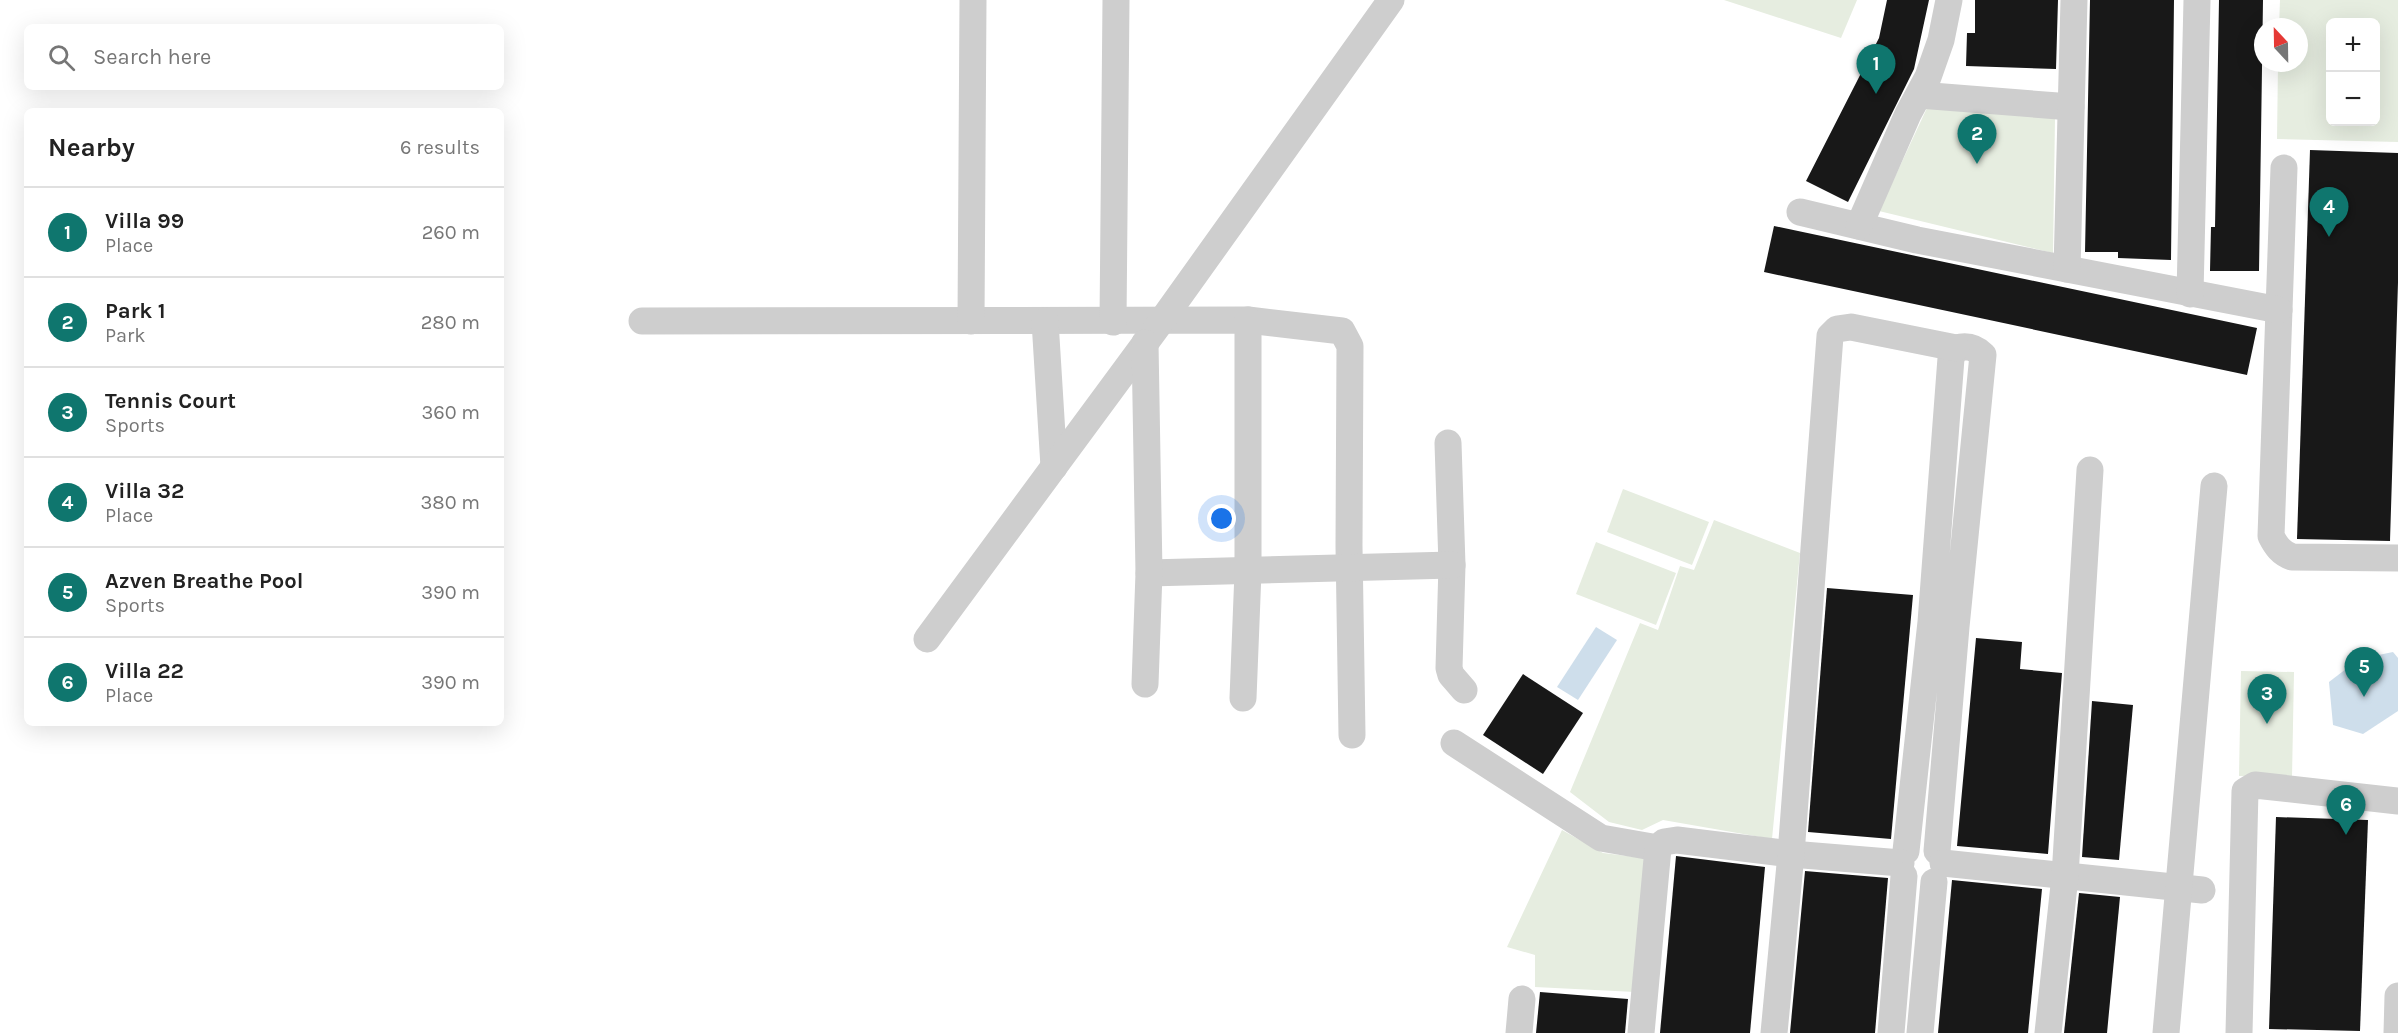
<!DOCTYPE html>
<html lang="en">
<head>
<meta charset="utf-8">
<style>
	:root { --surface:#fff; --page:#f2f2f2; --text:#222; --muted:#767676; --line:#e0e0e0; --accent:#0f766e }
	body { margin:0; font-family:Karla,sans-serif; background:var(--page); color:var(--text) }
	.controls { position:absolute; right:18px; top:18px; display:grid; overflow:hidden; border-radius:9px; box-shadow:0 6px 24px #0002 }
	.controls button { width:54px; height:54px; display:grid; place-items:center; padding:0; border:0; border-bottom:2px solid var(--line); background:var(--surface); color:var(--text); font:30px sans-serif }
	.compass { position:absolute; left:2254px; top:18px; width:54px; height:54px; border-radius:50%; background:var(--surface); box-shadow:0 6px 24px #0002; rotate:338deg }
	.you { position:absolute; left:1222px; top:519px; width:21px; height:21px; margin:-15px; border:4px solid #fff; border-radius:50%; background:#1a73e8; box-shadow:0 0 0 9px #1a73e833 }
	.badge { display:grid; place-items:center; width:39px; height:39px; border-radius:50%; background:var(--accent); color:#fff; font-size:20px; font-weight:700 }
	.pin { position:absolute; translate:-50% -50px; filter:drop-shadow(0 2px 3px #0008) }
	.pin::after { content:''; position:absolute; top:32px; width:21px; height:18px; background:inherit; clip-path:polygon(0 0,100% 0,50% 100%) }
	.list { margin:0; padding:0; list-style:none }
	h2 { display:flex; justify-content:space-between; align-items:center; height:78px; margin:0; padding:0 24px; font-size:26px }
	h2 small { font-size:20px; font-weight:400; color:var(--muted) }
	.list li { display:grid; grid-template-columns:39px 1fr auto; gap:18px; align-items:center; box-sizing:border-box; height:90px; padding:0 24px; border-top:2px solid var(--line) }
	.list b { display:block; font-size:22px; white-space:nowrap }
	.list p { margin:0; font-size:20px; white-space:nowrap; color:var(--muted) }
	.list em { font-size:20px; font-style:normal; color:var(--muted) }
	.icon { flex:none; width:33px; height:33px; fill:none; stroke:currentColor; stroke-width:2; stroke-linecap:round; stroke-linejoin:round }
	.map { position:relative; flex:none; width:2398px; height:1033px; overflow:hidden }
	.search { position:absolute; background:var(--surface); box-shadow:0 6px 24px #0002; left:24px; top:24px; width:480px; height:66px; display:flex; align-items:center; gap:15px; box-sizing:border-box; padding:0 21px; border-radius:9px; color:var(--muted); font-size:22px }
	.panel { position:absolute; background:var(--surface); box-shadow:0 6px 24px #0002; left:24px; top:108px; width:480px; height:618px; border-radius:9px }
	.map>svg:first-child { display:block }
</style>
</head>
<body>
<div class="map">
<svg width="2398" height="1033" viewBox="0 0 2398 1033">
	<rect width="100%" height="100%" fill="#fff"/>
	<g fill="#e6ede0" fill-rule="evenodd">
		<path d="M 1724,0 L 1857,0 L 1841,38 Z"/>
		<path d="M 2280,0 L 2398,0 L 2398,142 L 2277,139 L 2278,63 L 2299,63 L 2299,27 L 2279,27 ZM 2376,22 L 2376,122 L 2330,122 L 2330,22 Z"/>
		<path d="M 1927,108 L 2055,117 L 2053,253 L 1879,211 Z"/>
		<path d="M 1623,489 L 1709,522 L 1692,565 L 1607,532 Z"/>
		<path d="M 1714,520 L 1800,553 L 1772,839 L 1663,820 L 1642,830 L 1609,822 L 1570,792 L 1640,623 L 1658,630 L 1680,566 L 1694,570 Z"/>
		<path d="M 1596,542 L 1676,573 L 1656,625 L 1576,594 Z"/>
		<path d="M 2241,671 L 2294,672 L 2292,777 L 2239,776 Z"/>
		<path d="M 1562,830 L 1603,853 L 1644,858 L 1635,992 L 1535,987 L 1535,955 L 1507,947 Z"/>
	</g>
	<g fill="#cedeeb">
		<path d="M 1596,627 L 1617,640 L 1578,700 L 1557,687 Z"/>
		<path d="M 2393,652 L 2398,658 L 2398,711 L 2363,734 L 2333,725 L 2329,682 L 2359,659 Z"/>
	</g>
	<g fill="#181818">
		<path d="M 1887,0 L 1929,0 L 1914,69 L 1848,202 L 1806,181 L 1879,38 Z"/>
		<path d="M 1975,0 L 2058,0 L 2056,69 L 1966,66 L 1967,33 L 1975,33 Z"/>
		<path d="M 2090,0 L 2174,0 L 2171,260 L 2118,258 L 2118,252 L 2085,252 Z"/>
		<path d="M 2219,0 L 2263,0 L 2259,271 L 2210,271 L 2211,227 L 2215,227 Z"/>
		<path d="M 2310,150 L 2398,153 L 2398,282 L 2390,541 L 2297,539 Z"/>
		<path d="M 1774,226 L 2257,328 L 2247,375 L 1764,272 Z"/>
		<path d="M 1827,588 L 1913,595 L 1891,839 L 1808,832 Z"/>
		<path d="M 1976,638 L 2022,642 L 2020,669 L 2062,673 L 2048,854 L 1957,846 Z"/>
		<path d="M 1523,674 L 1583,713 L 1543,774 L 1483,735 Z"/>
		<path d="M 2092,701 L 2133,705 L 2119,860 L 2082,857 Z"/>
		<path d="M 2276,817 L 2368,820 L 2360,1031 L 2269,1029 Z"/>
		<path d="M 1676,856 L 1765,867 L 1750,1033 L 1660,1033 Z"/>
		<path d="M 1805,871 L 1888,878 L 1875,1033 L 1790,1033 Z"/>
		<path d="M 1952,880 L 2042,889 L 2028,1033 L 1938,1033 Z"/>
		<path d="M 2079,893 L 2120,897 L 2107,1033 L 2064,1033 Z"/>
		<path d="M 1540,992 L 1628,999 L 1625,1033 L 1536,1033 Z"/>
	</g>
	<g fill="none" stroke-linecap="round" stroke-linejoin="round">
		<g stroke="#cecece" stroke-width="27">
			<path d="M 1919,95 L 2071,107"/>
			<path d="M 2284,168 L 2271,536 C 2276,546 2281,553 2292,557 L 2398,558"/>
			<path d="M 1800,212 L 1917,240 L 2279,310"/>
			<path d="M 1859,226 L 1908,114 L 1928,77 L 1941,40 L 1949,0"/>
			<path d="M 2067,269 L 2074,0"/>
			<path d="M 2190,294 L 2197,0"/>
			<path d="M 642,321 L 1248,320 L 1342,331 L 1350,346 L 1349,546 L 1352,735"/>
			<path d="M 971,321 L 973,0"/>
			<path d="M 1045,321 L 1054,467"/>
			<path d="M 1113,322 L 1116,0"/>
			<path d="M 1448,443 L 1452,565 L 1449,668 L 1451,675 L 1464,690"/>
			<path d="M 1149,573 L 1452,565"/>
			<path d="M 927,639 L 1163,319 L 1391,0"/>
			<path d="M 1145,684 L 1149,573 L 1145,343"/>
			<path d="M 1243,698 L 1248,572 L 1248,320"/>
			<path d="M 1454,743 L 1601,838 L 1658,848"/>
			<path d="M 1906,851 L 1931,622 L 1951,358 L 1956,348 C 1967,345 1975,347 1983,355 L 1956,627 L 1937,851"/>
			<path d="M 1943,863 L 2202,890"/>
			<path d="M 1519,1033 L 1522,999"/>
			<path d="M 1641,1033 L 1658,848 L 1664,842 L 1677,840 L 1791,854 L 1901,863"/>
			<path d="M 1774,1033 L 1791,854 L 1830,336 L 1837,329 L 1851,327 L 1956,348"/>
			<path d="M 1891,1033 L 1904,876"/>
			<path d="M 1920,1033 L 1934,882"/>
			<path d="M 2048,1033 L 2065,876 L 2090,470"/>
			<path d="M 2166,1033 L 2214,486"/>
			<path d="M 2239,1033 L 2245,791 L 2255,785 L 2398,801"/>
			<path d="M 2397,1033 L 2398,996"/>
		</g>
	</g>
</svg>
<div class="controls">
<button>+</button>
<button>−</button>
</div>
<svg class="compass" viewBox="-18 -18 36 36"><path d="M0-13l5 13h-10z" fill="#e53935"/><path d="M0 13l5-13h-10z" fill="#767676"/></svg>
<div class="you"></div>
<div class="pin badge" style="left:1876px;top:94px">1</div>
<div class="pin badge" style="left:1977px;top:164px">2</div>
<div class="pin badge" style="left:2267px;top:724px">3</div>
<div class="pin badge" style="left:2329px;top:237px">4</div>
<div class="pin badge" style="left:2364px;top:697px">5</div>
<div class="pin badge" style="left:2346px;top:835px">6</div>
<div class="search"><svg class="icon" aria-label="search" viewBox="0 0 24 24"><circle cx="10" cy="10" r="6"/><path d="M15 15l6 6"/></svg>Search here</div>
<section class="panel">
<h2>Nearby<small>6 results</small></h2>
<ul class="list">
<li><span class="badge">1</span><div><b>Villa 99</b><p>Place</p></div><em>260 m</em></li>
<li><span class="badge">2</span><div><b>Park 1</b><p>Park</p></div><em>280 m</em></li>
<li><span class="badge">3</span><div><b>Tennis Court</b><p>Sports</p></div><em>360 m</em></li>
<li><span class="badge">4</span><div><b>Villa 32</b><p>Place</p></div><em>380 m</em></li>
<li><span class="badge">5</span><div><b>Azven Breathe Pool</b><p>Sports</p></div><em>390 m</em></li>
<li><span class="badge">6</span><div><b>Villa 22</b><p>Place</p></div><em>390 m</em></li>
</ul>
</section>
</div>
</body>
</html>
